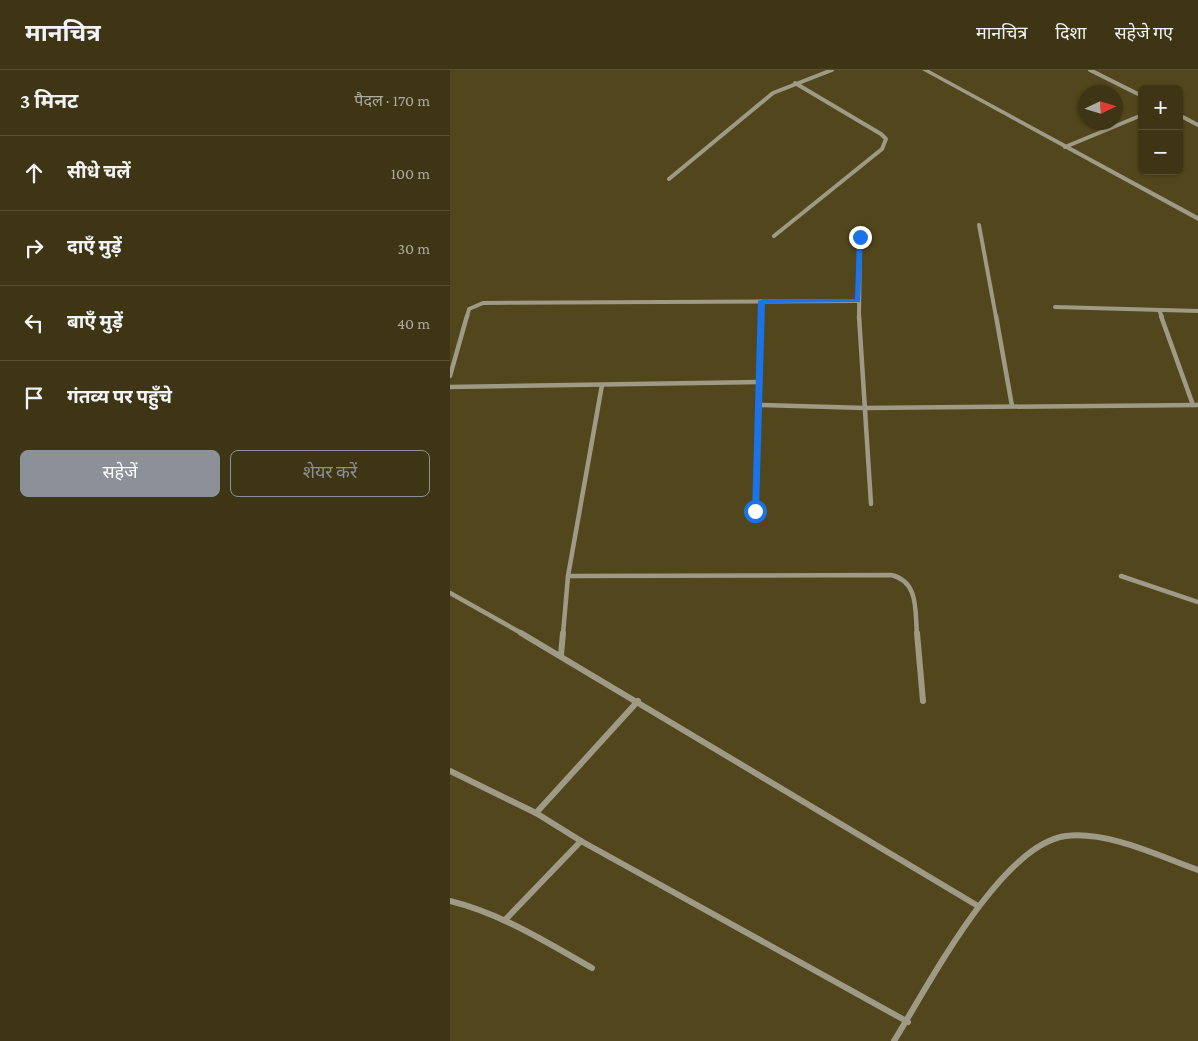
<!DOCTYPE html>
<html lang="hi">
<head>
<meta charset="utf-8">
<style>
	:root { --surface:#3e3515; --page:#453d1e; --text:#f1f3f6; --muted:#adaba0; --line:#575034; --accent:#8c9099 }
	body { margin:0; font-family:"Crimson Pro","Noto Sans Devanagari",serif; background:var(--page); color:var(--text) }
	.controls { position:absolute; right:15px; top:15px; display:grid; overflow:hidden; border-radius:8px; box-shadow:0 1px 4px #0004 }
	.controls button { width:45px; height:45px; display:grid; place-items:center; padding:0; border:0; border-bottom:1px solid var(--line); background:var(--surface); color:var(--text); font:25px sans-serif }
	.compass { position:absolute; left:628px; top:15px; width:45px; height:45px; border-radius:50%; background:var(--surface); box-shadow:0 1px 4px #0004; rotate:86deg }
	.stop { position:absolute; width:15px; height:15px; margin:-11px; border:4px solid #1a73e8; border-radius:50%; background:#fff }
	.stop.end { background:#1a73e8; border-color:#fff; box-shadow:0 1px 5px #0008 }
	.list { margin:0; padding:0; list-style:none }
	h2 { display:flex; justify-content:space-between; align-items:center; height:65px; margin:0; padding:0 20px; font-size:21px }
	h2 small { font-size:16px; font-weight:400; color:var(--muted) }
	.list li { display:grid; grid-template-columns:32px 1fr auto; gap:15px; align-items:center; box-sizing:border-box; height:75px; padding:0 20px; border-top:1px solid var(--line) }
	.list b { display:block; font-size:19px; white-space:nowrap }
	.list em { font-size:16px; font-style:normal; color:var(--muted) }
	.actions { display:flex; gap:10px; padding:15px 20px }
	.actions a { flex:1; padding:11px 0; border:1px solid var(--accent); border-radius:8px; text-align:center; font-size:18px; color:var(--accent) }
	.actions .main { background:var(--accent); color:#fff }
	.icon { flex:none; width:28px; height:28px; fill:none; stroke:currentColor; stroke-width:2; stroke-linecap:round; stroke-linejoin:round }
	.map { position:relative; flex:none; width:748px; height:971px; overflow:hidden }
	header { display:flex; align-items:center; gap:30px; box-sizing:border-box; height:70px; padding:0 25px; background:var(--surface); border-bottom:1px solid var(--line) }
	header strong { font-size:24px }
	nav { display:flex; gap:28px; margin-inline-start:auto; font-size:18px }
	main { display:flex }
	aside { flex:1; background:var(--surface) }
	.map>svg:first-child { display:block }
</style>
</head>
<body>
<header>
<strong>मानचित्र</strong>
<nav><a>मानचित्र</a><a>दिशा</a><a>सहेजे गए</a></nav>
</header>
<main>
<aside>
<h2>3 मिनट<small>पैदल · 170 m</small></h2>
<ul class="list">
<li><svg class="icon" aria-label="ahead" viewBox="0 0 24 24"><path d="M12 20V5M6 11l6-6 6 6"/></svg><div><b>सीधे चलें</b></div><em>100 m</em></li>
<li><svg class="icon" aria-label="right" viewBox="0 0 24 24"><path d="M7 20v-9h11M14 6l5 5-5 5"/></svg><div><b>दाएँ मुड़ें</b></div><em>30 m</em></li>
<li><svg class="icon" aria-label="left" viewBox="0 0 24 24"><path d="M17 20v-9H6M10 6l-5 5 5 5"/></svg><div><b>बाएँ मुड़ें</b></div><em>40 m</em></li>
<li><svg class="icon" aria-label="arrive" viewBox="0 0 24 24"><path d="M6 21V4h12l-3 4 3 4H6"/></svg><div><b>गंतव्य पर पहुँचे</b></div></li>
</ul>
<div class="actions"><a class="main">सहेजें</a><a>शेयर करें</a></div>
</aside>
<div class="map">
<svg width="748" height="971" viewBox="0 0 748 971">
	<rect width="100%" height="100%" fill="#52471c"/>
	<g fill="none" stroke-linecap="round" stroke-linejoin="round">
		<g stroke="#9f9a86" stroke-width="4">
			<path d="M 640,0 L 692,26"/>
			<path d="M 729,45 L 748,55"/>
			<path d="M 615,77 L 692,45"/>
			<path d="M 219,109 L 323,23 L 382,0"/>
			<path d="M 529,155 L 546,247"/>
			<path d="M 324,166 L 432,79 L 436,69 L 431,64 L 345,13"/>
			<path d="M 605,237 L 748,241"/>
			<path d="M 709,240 L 712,247"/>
			<path d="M 17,247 L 19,239 L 33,233 L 408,231"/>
			<path d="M 311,247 L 311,231"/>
			<path d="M 409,247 L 410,167"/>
		</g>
		<g stroke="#9f9a86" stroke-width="4.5">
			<path d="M 409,246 L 421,434"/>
			<path d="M 546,246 L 562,336"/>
			<path d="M 711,246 L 743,335"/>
			<path d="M 0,306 L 17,246"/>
			<path d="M 0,317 L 310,312"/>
			<path d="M 310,335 L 415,338 L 748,335"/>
			<path d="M 305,441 L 311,246"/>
			<path d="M 118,506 L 441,505 C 469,511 465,541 467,564"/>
			<path d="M 671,506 L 748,532"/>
			<path d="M 0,523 L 73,564"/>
			<path d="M 113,564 L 118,506 L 152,315"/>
		</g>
		<g stroke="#9f9a86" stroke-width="6">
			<path d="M 71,563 L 528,836"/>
			<path d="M 467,563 L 473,631"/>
			<path d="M 111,585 L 113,563"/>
			<path d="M 0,701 L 86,743 L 131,771 L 458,952"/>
			<path d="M 86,743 L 188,631"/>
			<path d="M 0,831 C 52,844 96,872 142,898"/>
			<path d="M 56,849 L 131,771"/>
			<path d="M 444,971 C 477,918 551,774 616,766 C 658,761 709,786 748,800"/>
		</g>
		<path fill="#9f9a86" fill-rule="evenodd" d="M 472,0 L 479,0 L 748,146 L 748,151 Z"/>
	</g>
	<path fill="#1a73e8" d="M 407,166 L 413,167 L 410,232 L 315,233 L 309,441 L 308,443 L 302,443 L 308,231 L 312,229 L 405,229 Z"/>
</svg>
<div class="controls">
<button>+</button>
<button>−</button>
</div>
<svg class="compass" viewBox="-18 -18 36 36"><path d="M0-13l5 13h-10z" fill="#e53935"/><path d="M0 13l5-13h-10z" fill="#adaba0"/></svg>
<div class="stop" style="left:305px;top:441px"></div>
<div class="stop end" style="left:410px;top:167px"></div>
</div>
</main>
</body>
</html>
